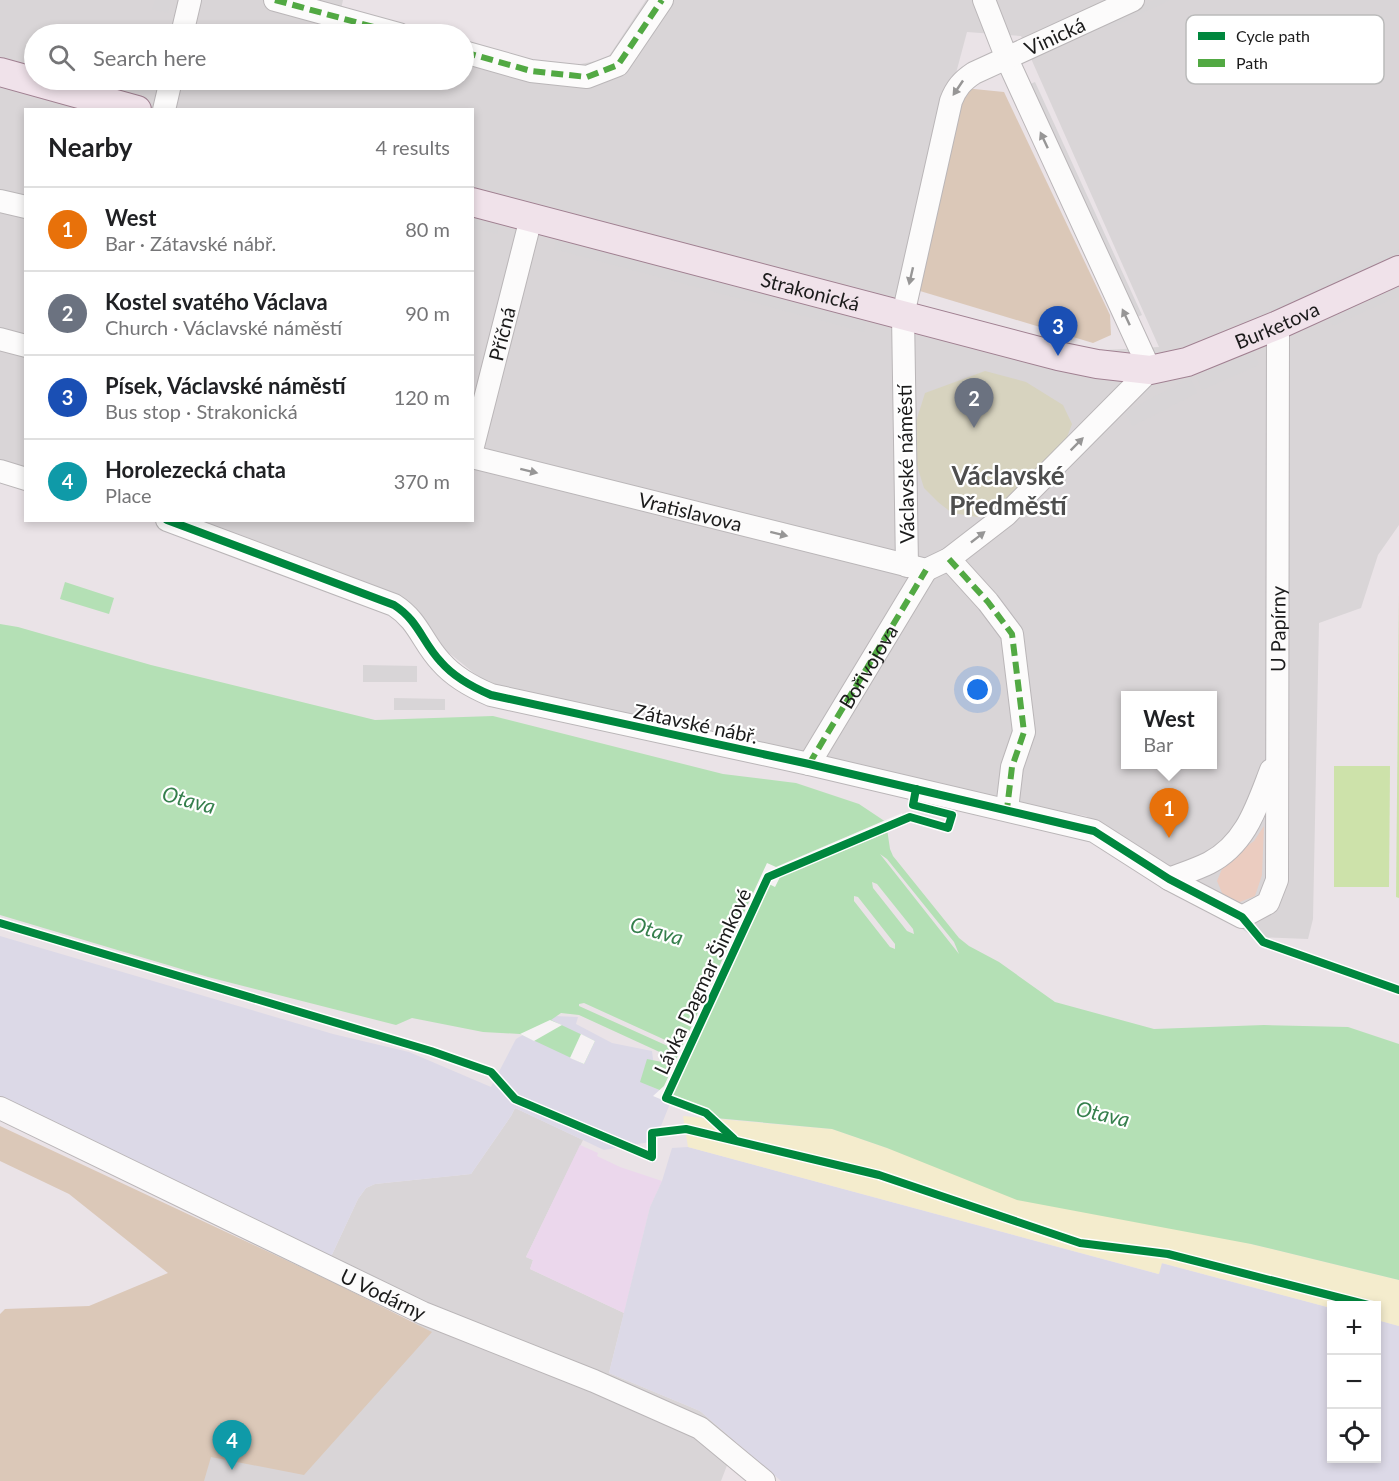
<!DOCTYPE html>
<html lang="en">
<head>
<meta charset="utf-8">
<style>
	:root { --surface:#fff; --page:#f2f2f2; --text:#202124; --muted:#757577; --line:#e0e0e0; --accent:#636162 }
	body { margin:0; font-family:Lato,sans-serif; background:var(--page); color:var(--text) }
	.controls { position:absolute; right:18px; bottom:18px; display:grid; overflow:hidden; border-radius:0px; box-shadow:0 3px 9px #0003 }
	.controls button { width:54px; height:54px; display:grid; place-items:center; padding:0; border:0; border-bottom:2px solid var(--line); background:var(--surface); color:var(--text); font:30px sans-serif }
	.you { position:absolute; left:978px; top:690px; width:21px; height:21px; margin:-15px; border:4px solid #fff; border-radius:50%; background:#1a73e8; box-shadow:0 0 0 9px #1a73e833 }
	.badge { display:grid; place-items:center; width:39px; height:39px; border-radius:50%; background:var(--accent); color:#fff; font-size:20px; font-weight:700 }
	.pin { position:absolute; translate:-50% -50px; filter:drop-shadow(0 2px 3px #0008) }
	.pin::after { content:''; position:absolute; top:32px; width:21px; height:18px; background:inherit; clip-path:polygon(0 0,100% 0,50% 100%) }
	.popup { position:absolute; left:1121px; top:691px; width:96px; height:78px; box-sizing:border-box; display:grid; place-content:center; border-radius:0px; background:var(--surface); filter:drop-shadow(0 2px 4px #0005); font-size:20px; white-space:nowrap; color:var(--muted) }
	.popup b { font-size:22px; color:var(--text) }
	.popup::after { content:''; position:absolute; left:50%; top:100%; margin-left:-12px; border:12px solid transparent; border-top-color:var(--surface) }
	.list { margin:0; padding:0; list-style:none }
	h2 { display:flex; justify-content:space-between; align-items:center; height:78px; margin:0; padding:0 24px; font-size:26px }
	h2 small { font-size:20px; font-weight:400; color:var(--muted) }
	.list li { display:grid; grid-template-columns:39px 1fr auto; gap:18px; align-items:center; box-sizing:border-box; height:84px; padding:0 24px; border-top:2px solid var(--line) }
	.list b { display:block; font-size:22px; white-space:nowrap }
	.list p { margin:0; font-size:20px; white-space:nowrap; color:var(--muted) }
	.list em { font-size:20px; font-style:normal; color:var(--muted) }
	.icon { flex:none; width:33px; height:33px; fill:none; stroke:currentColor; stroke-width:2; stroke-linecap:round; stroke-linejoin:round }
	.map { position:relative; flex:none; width:1399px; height:1481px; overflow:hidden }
	.search { position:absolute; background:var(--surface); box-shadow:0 3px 9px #0003; left:24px; top:24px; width:450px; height:66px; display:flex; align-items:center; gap:15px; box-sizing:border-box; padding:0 21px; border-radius:33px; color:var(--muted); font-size:22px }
	.panel { position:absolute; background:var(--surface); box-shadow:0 3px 9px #0003; left:24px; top:108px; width:450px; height:414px; border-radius:0px }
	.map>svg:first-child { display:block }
</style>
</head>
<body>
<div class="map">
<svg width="1399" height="1481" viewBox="0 0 1399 1481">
	<rect width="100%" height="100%" fill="#eae3e7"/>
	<g fill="#d9d5d7" fill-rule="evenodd">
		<path d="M 0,0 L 343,0 L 341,9 L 435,34 L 34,34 L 34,80 L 464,80 L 464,42 L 529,60 L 575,65 L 607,59 L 646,0 L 1399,0 L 1399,525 L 1378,555 L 1361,608 L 1319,623 L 1313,919 L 1308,939 L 1253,937 L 1149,859 L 1086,816 L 956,792 L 486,683 L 432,639 L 411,604 L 188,521 L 472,520 L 472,110 L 26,110 L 25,471 L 0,462 ZM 967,32 L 1021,36 L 1159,347 L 1087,351 L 950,320 L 896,298 ZM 1126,696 L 1212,696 L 1212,764 L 1126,764 Z"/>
		<path d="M 515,1108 L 583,1140 L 526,1257 L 533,1260 L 530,1269 L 624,1313 L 609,1373 L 700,1411 L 736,1442 L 721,1481 L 202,1481 L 208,1455 L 362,1407 L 426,1303 L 329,1261 L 358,1199 L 366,1188 L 375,1184 L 471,1174 L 511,1116 Z"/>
	</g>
	<path fill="#ebd7ec" d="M 580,1145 L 598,1153 L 597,1156 L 620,1167 L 662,1181 L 650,1207 L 624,1313 L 530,1269 L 533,1260 L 526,1257 Z"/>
	<g fill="#dcd9e7">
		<path d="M 0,936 L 333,1034 L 409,1052 L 491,1087 L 516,1039 L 554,1016 L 578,1017 L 576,1024 L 612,1043 L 652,1051 L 655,1075 L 650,1086 L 673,1096 L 655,1141 L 604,1150 L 515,1108 L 511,1116 L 471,1174 L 375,1184 L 366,1188 L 358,1199 L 329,1261 L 0,1102 Z"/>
		<path d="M 688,1147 L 1158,1274 L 1161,1263 L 1331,1308 L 1332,1458 L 1376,1458 L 1377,1320 L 1399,1326 L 1399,1481 L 781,1481 L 700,1411 L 609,1373 L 650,1207 L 662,1181 L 672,1148 Z"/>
	</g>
	<path fill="#ebccc0" d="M 1264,826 L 1262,875 L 1255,896 L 1240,902 L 1223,895 L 1217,881 L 1222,869 L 1239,852 L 1254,841 Z"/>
	<g fill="#dbc8b8">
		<path d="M 964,88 L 1004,92 L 1110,315 L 1111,335 L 1093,343 L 920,291 Z"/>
		<path d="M 0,1126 L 337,1284 L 432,1332 L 304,1475 L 211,1457 L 204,1481 L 0,1481 L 0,1314 L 5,1309 L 89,1306 L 168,1273 L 69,1194 L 0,1161 Z"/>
	</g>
	<path fill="#d7d3bf" d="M 985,371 L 1026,382 L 1063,405 L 1072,424 L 1063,448 L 1024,492 L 978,517 L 952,513 L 938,502 L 924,488 L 913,453 L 914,428 L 925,393 Z"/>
	<path fill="#f4eccd" d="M 683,1116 L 832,1129 L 887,1148 L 1251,1244 L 1399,1280 L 1399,1326 L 1377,1320 L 1376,1306 L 1332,1306 L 1331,1308 L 1162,1263 L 1159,1274 L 688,1147 Z"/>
	<g fill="#cde2aa">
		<path d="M 1399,593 L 1399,898 L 1396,897 Z"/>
		<path d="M 1334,766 L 1390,766 L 1389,887 L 1334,887 Z"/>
	</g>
	<g fill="#d8d5d7">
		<path d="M 155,0 L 171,0 L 168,13 L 152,9 Z"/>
		<path d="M 1154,0 L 1170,0 L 1106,30 L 1103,23 Z"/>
		<path d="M 1035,82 L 1142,315 L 1135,318 L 1028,85 Z"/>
		<path d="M 472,214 L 500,222 L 497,234 L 473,228 Z"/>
		<path d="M 557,236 L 867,318 L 864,332 L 554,249 Z"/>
		<path d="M 1399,249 L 1399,260 L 1243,331 L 1239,323 Z"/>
		<path d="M 1399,282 L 1399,296 L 1333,326 L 1328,314 Z"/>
		<path d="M 1253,351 L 1259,365 L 1202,390 L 1196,376 Z"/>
		<path d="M 1190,378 L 1197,393 L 1133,426 L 1125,412 Z"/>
		<path d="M 363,665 L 417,666 L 417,682 L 363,682 Z"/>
		<path d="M 394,698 L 445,699 L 445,710 L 394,710 Z"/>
	</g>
	<g fill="#b4e0b5" fill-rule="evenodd">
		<path d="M 65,582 L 114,598 L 109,614 L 60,599 Z"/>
		<path d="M 0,624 L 18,627 L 151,665 L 375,720 L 493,716 L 723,774 L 796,783 L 859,804 L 886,822 L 890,849 L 893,856 L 959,938 L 969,946 L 999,962 L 1055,1002 L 1154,1029 L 1264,1025 L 1348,1027 L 1399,1044 L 1399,1280 L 1251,1244 L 1017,1200 L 887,1148 L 832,1129 L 715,1118 L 713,1112 L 640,1082 L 647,1059 L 667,1063 L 667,1060 L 677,1062 L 677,1060 L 579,1015 L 561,1013 L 551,1020 L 595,1041 L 584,1064 L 520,1034 L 483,1032 L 412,1018 L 396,1025 L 208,977 L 0,915 ZM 880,854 L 887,859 L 954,942 L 959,954 ZM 872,882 L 877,884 L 913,929 L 914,934 L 907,931 L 873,888 ZM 854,896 L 858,897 L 895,944 L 895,949 L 890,947 L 854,901 ZM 584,1003 L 685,1049 L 681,1052 L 579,1006 L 579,1004 Z"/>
	</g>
	<g fill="#f6f2f4">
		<path d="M 902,813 L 907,824 L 780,877 L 775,887 L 769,884 L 673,1091 L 672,1104 L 653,1096 L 664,1086 L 767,863 L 776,867 Z"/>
		<path d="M 550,1020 L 562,1025 L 534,1041 L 520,1034 Z"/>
		<path d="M 581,1034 L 595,1041 L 584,1064 L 570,1058 Z"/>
	</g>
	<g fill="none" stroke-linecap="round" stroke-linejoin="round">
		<g stroke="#bab6b8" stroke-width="24">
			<g id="minor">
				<path d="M 275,0 L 399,34"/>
				<path d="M 182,34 L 190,0"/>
				<path d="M 464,52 L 531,71 L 587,77 L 618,65 L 662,0"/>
				<path d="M 164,110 L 171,80"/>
				<path d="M 0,201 L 26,207"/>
				<path d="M 0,339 L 26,346"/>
				<path id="s1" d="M 472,450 L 531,218"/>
				<path id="s2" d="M 472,457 L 926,570 L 949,559 L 1006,515 L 1150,370 L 1007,59 L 984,0"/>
				<path d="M 0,471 L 26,479"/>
				<path id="s3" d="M 167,520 L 394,605 C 419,621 422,642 441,662 C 454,677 472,687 491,695 L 809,764 L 1094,831 L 1169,879 L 1242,917 L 1268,903 L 1277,880 L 1278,325"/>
				<path d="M 949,559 L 988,602 L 1012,634 L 1024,732 L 1012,767 L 1007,809"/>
				<path id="s4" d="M 907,566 L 903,315 L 951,101 C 956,88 962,81 974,73 L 1133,0"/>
				<path id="s5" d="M 809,764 L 926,570"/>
				<path d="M 1169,879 C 1182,874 1197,869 1209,863 C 1246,844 1257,806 1271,770"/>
				<path id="s6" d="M 0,1108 L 423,1313 L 594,1381 L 700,1428 L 764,1481"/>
			</g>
		</g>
		<g stroke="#a08091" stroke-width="30">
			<g id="major">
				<path d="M 0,72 L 137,110"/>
				<path id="s7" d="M 472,202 L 1058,356 L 1097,364 L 1150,370 L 1187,362 L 1278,325 L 1399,270"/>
			</g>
		</g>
		<use href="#minor" stroke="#fcfbfb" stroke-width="22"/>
		<use href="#major" stroke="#f0e2ea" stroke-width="28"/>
		<g stroke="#52a943" stroke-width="6" stroke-dasharray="12 6" stroke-linecap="butt">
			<path d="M 275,0 L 399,34"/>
			<path d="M 464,52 L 531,71 L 587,77 L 618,65 L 662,0"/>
			<path d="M 949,559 L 988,602 L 1012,634 L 1024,732 L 1012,767 L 1007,809"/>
			<path d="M 809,764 L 926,570"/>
		</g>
		<g stroke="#fff" stroke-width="11">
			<g id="cycleway">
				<path d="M 167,520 L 394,605 C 419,621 422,642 441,662 C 454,677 472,687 491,695 L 809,764 L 1094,831 L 1169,879 L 1242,917 L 1263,942 L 1399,990"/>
				<path d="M 0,923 L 431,1051 L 491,1072 L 515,1099 L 652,1157 L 652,1133 L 686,1129 L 879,1175 L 1080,1243 L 1168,1254 L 1372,1306"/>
				<path d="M 734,1139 L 706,1113 L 666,1098 L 768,877 L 910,817 L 948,828 L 952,815 L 913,805 L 916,789"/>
			</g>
		</g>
		<use href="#cycleway" stroke="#00873e" stroke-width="8"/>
	</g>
	<defs><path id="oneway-solid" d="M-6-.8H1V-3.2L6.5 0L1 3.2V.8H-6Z" transform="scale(1.5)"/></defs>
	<g fill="#979696">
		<use href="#oneway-solid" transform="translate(958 88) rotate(124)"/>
		<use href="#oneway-solid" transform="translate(1044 140) rotate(-115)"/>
		<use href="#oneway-solid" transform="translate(911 276) rotate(103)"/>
		<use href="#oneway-solid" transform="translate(1126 317) rotate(-115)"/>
		<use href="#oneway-solid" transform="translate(1077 444) rotate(-45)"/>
		<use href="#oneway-solid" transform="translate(529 471) rotate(14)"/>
		<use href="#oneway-solid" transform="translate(779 534) rotate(14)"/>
		<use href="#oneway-solid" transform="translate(978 537) rotate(-38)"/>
	</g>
	<g text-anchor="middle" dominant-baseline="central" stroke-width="4.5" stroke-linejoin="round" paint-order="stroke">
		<g font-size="20" fill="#1b1b1b" stroke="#fff">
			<text stroke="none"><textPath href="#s4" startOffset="596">Vinická</textPath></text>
			<text stroke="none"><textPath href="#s7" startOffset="350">Strakonická</textPath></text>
			<text stroke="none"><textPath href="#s7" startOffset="834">Burketova</textPath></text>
			<text stroke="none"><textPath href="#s1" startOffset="120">Příčná</textPath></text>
			<text transform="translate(905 464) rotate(-91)">Václavské náměstí</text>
			<text stroke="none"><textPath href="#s2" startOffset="225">Vratislavova</textPath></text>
			<text stroke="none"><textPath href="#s3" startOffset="1472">U Papírny</textPath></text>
			<text stroke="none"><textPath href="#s5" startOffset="114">Bořivojova</textPath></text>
			<text transform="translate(696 723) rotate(12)">Zátavské nábř.</text>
			<text transform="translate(702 981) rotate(-65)">Lávka Dagmar Šimkové</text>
			<text stroke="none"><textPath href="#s6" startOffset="426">U Vodárny</textPath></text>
		</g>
		<g font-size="21" font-style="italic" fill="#357f4c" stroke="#fff">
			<text transform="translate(189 799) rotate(15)">Otava</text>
			<text transform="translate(657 930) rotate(16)">Otava</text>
			<text transform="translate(1103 1113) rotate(13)">Otava</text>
		</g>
		<g font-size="26" font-weight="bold" fill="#4e4e4e" stroke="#fff">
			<text x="1008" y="475">Václavské<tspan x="1008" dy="30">Předměstí</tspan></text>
		</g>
	</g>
	<rect x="1186" y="15" width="198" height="69" rx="9" fill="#fff" stroke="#bbb" stroke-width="1.5"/>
	<rect x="1198" y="32" width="27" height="8" fill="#00873e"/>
	<rect x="1198" y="59" width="27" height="8" fill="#52a943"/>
	<g font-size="16" fill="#1b1b1b">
		<text x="1236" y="42">Cycle path</text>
		<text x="1236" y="69">Path</text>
	</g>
</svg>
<div class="controls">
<button>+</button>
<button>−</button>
<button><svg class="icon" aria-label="locate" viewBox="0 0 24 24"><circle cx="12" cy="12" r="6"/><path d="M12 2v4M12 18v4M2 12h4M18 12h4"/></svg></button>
</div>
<div class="you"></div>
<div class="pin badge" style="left:1169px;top:838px;background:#e8710a">1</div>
<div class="popup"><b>West</b>Bar</div>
<div class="pin badge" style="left:974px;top:428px;background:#6b7280">2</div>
<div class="pin badge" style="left:1058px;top:356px;background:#1a4fb4">3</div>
<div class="pin badge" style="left:232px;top:1470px;background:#0f9aa8">4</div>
<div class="search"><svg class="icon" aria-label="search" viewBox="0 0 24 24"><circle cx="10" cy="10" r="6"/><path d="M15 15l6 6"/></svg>Search here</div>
<section class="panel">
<h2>Nearby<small>4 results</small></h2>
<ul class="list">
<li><span class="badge" style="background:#e8710a">1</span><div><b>West</b><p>Bar · Zátavské nábř.</p></div><em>80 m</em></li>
<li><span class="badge" style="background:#6b7280">2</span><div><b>Kostel svatého Václava</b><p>Church · Václavské náměstí</p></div><em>90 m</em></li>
<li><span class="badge" style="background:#1a4fb4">3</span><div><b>Písek, Václavské náměstí</b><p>Bus stop · Strakonická</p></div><em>120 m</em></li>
<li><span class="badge" style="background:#0f9aa8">4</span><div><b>Horolezecká chata</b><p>Place</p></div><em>370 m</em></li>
</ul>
</section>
</div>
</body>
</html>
